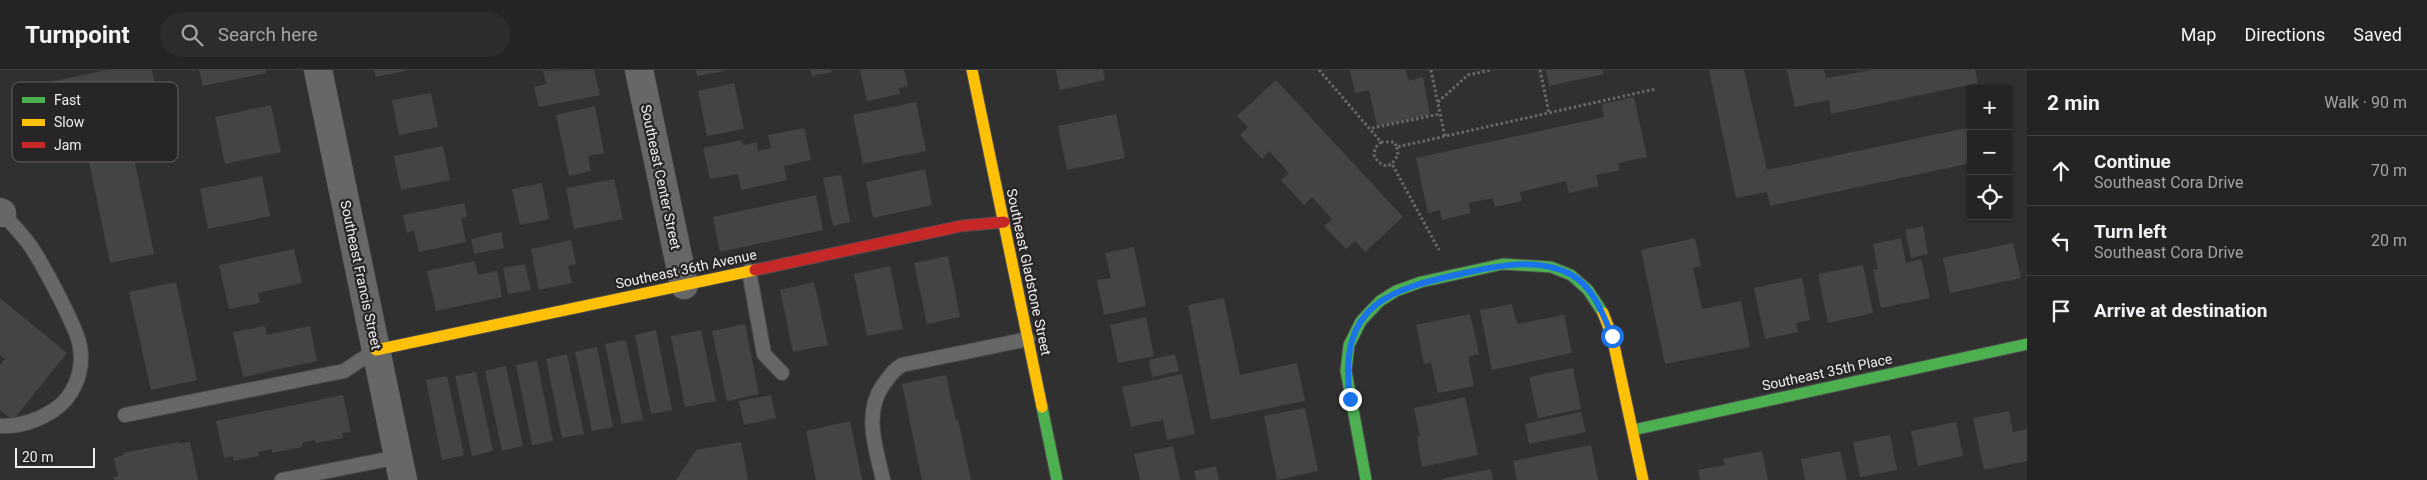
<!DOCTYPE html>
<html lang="en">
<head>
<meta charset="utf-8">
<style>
	:root { --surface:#252425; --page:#2d2c2d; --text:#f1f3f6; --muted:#a3a4a7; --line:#424142 }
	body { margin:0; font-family:Roboto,sans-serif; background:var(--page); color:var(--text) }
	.controls { position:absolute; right:15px; top:15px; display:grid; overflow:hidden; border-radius:0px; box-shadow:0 1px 4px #0004 }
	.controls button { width:45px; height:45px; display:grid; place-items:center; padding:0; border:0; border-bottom:1px solid var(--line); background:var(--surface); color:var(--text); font:25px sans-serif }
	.scale { position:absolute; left:15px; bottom:12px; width:80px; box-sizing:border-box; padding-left:5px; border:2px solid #f0edef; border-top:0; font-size:14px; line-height:18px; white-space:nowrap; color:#f0edef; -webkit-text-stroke:4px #282527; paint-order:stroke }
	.stop { position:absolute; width:15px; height:15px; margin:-11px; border:4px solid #1a73e8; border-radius:50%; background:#fff }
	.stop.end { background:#1a73e8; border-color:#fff; box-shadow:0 1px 5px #0008 }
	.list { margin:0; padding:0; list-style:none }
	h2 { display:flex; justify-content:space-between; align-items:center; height:65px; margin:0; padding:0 20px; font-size:21px }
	h2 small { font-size:16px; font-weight:400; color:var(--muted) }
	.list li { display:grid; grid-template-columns:32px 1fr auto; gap:15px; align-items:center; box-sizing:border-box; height:70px; padding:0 20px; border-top:1px solid var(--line) }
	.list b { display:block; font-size:19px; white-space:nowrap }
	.list p { margin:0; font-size:16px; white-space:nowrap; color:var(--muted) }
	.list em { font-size:16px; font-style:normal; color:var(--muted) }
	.icon { flex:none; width:28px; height:28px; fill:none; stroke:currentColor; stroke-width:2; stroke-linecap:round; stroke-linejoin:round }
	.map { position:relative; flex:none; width:2027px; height:410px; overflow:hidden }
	header { display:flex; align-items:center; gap:30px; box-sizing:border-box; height:70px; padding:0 25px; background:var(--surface); border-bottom:1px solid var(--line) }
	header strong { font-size:24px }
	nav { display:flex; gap:28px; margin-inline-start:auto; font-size:18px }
	.search { width:350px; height:45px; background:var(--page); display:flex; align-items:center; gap:12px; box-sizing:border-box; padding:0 18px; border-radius:28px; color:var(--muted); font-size:19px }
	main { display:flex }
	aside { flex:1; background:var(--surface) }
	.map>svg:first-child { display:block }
</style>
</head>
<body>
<header>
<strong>Turnpoint</strong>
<div class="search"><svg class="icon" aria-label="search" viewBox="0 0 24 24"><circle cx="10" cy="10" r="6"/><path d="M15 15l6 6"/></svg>Search here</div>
<nav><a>Map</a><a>Directions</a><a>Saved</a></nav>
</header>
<main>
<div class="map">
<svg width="2027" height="410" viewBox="0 0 2027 410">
	<rect width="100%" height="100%" fill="#313031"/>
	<g fill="#454445">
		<path d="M 107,0 L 152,0 L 159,35 L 49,58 L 39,14 Z"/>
		<path d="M 199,0 L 266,0 L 266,3 L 203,16 Z"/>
		<path d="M 374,0 L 405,0 L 405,1 L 376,7 Z"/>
		<path d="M 594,0 L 600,25 L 539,37 L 534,17 L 546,14 L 543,1 Z"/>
		<path d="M 696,0 L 724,0 L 724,1 L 697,6 Z"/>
		<path d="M 811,0 L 831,0 L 832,2 L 812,6 Z"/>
		<path d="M 860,0 L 904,0 L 908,16 L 899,18 L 900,24 L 867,31 Z"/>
		<path d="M 1056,0 L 1103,0 L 1105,10 L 1060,20 Z"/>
		<path d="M 1350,0 L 1406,0 L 1408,11 L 1423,7 L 1430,45 L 1377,56 L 1369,20 L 1355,23 Z"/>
		<path d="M 1546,0 L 1603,0 L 1604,4 L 1549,16 Z"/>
		<path d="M 1709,0 L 1744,0 L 1767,100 L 1971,57 L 1971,93 L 1770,136 L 1767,122 L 1736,128 Z"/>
		<path d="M 1787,0 L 1824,0 L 1826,8 L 1872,0 L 1975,0 L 1978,13 L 1831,44 L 1829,30 L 1795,37 Z"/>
		<path d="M 1276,10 L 1403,147 L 1365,182 L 1355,171 L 1346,179 L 1324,156 L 1332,149 L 1312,127 L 1304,135 L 1281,110 L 1289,103 L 1269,81 L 1262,89 L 1240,65 L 1248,57 L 1237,46 Z"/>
		<path d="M 734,13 L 744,59 L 707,66 L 698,21 Z"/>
		<path d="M 431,23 L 438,57 L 399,65 L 392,30 Z"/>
		<path d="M 1634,27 L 1647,87 L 1618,93 L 1620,100 L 1596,105 L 1599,116 L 1569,123 L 1566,111 L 1520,122 L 1522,131 L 1495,137 L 1493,128 L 1468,133 L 1471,143 L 1442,150 L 1440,140 L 1428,143 L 1416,88 L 1604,47 L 1602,34 Z"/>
		<path d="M 916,32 L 926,81 L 863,94 L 853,45 Z"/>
		<path d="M 271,35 L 281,82 L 225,94 L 215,47 Z"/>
		<path d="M 595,36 L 604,83 L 588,86 L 591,101 L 569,106 L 556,45 Z"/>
		<path d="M 1116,44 L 1125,88 L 1067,100 L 1058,56 Z"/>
		<path d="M 804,58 L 811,90 L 784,96 L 787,110 L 741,120 L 738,104 L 710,109 L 703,78 L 742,70 L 743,75 L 757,72 L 758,81 L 771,78 L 768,65 Z"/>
		<path d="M 443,76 L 450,110 L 401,120 L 394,86 Z"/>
		<path d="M 132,78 L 154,184 L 110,193 L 88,87 Z"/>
		<path d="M 925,99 L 932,135 L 873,148 L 866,112 Z"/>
		<path d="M 841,105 L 850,152 L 833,156 L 823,108 Z"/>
		<path d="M 262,106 L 270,146 L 208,159 L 200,119 Z"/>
		<path d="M 614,109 L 623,149 L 574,159 L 566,118 Z"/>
		<path d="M 542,113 L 549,149 L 520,155 L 512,119 Z"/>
		<path d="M 816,125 L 823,160 L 720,182 L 713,147 Z"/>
		<path d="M 464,133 L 467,147 L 461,148 L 466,172 L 419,182 L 414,161 L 407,163 L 403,145 Z"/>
		<path d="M 1923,156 L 1928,184 L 1911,188 L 1905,160 Z"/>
		<path d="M 501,162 L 504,178 L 474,184 L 471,169 Z"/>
		<path d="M 1695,168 L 1701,196 L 1693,198 L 1702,239 L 1741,231 L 1750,277 L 1665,294 L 1641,180 Z"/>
		<path d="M 1901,168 L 1906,193 L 1921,189 L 1930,228 L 1881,238 L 1873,200 L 1878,199 L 1873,174 Z"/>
		<path d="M 571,170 L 576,194 L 568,196 L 572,213 L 539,220 L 531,179 Z"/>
		<path d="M 2013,173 L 2021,208 L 1950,223 L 1943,188 Z"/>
		<path d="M 1134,177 L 1146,236 L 1104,245 L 1097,210 L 1111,208 L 1105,183 Z"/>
		<path d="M 294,179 L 302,213 L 258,223 L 260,233 L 229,239 L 219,195 Z"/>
		<path d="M 948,186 L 960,247 L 927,254 L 914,193 Z"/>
		<path d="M 475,191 L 478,205 L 497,201 L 502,227 L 436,241 L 427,201 Z"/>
		<path d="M 525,194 L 531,220 L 508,224 L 503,198 Z"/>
		<path d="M 1863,195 L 1873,243 L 1828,253 L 1818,204 Z"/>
		<path d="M 890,196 L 903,259 L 867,266 L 854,204 Z"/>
		<path d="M 1802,208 L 1810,250 L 1796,253 L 1798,262 L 1765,269 L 1754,218 Z"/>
		<path d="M 176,212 L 197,310 L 151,320 L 129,222 Z"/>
		<path d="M 814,212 L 828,275 L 793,282 L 780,220 Z"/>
		<path d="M 0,228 L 67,283 L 13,350 L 0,340 L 0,295 L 5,289 L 0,285 Z"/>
		<path d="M 1224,228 L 1240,305 L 1297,293 L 1305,331 L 1211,350 L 1188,235 Z"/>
		<path d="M 1512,234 L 1517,254 L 1564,245 L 1572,283 L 1492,300 L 1480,240 Z"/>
		<path d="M 1470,244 L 1479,284 L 1468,287 L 1474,316 L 1438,323 L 1431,293 L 1424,294 L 1416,255 Z"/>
		<path d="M 1146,247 L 1154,286 L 1118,293 L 1110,255 Z"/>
		<path d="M 745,254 L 759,324 L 727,331 L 712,261 Z"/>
		<path d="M 265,256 L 267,265 L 310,256 L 317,291 L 243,307 L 233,262 Z"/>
		<path d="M 656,260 L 672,340 L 651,344 L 635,265 Z"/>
		<path d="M 701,260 L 716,331 L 685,337 L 671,266 Z"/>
		<path d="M 626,270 L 643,350 L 622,354 L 605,274 Z"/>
		<path d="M 597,277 L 613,357 L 592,361 L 575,282 Z"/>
		<path d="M 567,284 L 584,364 L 562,368 L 546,289 Z"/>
		<path d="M 1175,284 L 1179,301 L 1152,307 L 1149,290 Z"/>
		<path d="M 537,291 L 553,371 L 532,375 L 516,295 Z"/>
		<path d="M 506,296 L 523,376 L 502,381 L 485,301 Z"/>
		<path d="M 1573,298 L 1581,339 L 1538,348 L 1529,307 Z"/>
		<path d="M 476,302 L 493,381 L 472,386 L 455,306 Z"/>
		<path d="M 1182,304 L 1195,364 L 1167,370 L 1163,350 L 1131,357 L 1122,317 Z"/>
		<path d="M 946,305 L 956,351 L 958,350 L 971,410 L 922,410 L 902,314 Z"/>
		<path d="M 447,306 L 464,385 L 442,390 L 426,310 Z"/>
		<path d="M 343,325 L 351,362 L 342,363 L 343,368 L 316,373 L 315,370 L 302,373 L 302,377 L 272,383 L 272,379 L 258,382 L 259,386 L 234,391 L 233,386 L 224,388 L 216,351 Z"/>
		<path d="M 771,325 L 776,348 L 744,355 L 739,331 Z"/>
		<path d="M 1465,327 L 1478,385 L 1422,397 L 1417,367 L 1420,366 L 1414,338 Z"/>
		<path d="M 1305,338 L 1318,401 L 1277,410 L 1264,346 Z"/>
		<path d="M 2009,341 L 2013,362 L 2027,359 L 2027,391 L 1984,400 L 1973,348 Z"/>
		<path d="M 1581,342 L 1586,362 L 1529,374 L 1525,354 Z"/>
		<path d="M 850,351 L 862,410 L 816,410 L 806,361 Z"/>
		<path d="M 1956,352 L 1963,386 L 1918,396 L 1911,361 Z"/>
		<path d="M 1890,365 L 1897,400 L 1860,407 L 1853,372 Z"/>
		<path d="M 179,372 L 179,374 L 190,372 L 198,410 L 114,410 L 113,407 L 118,406 L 114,388 L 124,385 L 123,383 Z"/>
		<path d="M 741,372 L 748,410 L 676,410 L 696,380 Z"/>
		<path d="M 1591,375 L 1598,410 L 1517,410 L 1513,391 Z"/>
		<path d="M 1173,376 L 1180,410 L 1140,410 L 1134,384 Z"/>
		<path d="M 1762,381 L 1768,410 L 1700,410 L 1698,400 L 1725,395 L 1723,389 Z"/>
		<path d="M 1840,381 L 1847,410 L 1805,410 L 1801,389 Z"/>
		<path d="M 1216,396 L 1219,410 L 1196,410 L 1194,401 Z"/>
		<path d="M 1491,399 L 1493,410 L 1442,410 L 1441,409 Z"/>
	</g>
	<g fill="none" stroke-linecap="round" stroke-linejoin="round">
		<g stroke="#4d4b4d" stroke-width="16">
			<g id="lane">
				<path d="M 749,201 L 764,284 L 782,303"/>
				<path d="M 125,345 L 344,301 L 376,280"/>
				<path d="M 0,356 C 20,357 37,351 54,340 C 74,327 84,301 80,277 C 78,259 41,191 29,174 C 21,163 11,153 2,143"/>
				<path d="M 282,410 L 398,387"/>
				<path d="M 883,410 C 876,378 863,344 883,315 C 890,306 893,300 902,295 L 1028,269"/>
			</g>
		</g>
		<g stroke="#4d4b4d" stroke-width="29">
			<g id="street">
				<path d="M 318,0 L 403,410"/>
				<path d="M 639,0 L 684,215"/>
				<path d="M 0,142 L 2,143"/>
			</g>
		</g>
		<g stroke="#4d4b4d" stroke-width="13">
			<g id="fast">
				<path d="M 1042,337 L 1057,410"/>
				<path d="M 1633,360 L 2027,274"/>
				<path d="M 1366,410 L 1346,301 L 1349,275 L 1361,251 L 1380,231 L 1396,221 L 1421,212 L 1503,194 L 1551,197 L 1571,205 L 1588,220 L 1603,243"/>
			</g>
		</g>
		<g stroke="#4d4b4d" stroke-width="13">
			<g id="slow">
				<path d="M 972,0 L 1042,337"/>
				<path d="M 1603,243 L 1612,266 L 1643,410"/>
				<path d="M 376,280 L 755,200"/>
			</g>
		</g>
		<g stroke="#4d4b4d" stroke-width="13">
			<path id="jam" d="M 755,200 L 961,156 L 1004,152"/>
		</g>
		<g stroke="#6a6869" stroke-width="3" stroke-dasharray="2.5 2.5" stroke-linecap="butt">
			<path d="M 1319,0 L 1381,72 L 1394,72 L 1397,77 L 1655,19"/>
			<path d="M 1431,0 L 1445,67"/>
			<path d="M 1540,0 L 1549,43"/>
			<path d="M 1438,32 L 1468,5 L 1491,0"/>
			<path d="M 1372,58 L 1440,44"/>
			<path d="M 1381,72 L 1375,78 L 1374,85 L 1378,92 L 1386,96 L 1392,94"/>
			<path d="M 1397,77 L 1398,85 L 1392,94 L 1439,180"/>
		</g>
		<use href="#lane" stroke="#686768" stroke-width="14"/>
		<use href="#street" stroke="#686768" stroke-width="28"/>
		<use href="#fast" stroke="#4caf50" stroke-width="11"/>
		<use href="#slow" stroke="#ffc107" stroke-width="11"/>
		<use href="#jam" stroke="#c62828" stroke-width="11"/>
	</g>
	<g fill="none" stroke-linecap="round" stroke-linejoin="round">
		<path stroke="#1a73e8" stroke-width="6" d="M 1350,329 C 1337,233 1389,219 1469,202 C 1502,195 1538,188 1570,204 C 1593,216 1603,244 1612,266"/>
	</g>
	<g text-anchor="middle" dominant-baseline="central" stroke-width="4.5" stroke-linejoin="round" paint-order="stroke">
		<g font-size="14" fill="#f0edef" stroke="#282527">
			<text transform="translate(661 107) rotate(78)">Southeast Center Street</text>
			<text transform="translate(686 199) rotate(-12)">Southeast 36th Avenue</text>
			<text transform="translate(1029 202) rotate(78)">Southeast Gladstone Street</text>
			<text transform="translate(361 205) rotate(78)">Southeast Francis Street</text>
			<text transform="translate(1827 302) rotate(-12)">Southeast 35th Place</text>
		</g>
	</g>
	<rect x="12" y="12" width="166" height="80" rx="8" fill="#282527" stroke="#646163" stroke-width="1"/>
	<rect x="22" y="27" width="23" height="6" fill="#4caf50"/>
	<rect x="22" y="49" width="23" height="7" fill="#ffc107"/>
	<rect x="22" y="72" width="23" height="6" fill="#c62828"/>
	<g font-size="14" fill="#f0edef">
		<text x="54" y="35">Fast</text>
		<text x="54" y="57">Slow</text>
		<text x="54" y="80">Jam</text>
	</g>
</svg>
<div class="controls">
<button>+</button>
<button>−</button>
<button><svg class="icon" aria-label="locate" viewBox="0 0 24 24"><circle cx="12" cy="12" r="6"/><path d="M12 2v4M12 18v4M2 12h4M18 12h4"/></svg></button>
</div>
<div class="scale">20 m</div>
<div class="stop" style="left:1612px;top:266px"></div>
<div class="stop end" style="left:1350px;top:329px"></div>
</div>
<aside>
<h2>2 min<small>Walk · 90 m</small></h2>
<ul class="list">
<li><svg class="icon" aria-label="ahead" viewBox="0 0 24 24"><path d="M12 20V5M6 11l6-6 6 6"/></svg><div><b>Continue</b><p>Southeast Cora Drive</p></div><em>70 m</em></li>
<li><svg class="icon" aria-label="left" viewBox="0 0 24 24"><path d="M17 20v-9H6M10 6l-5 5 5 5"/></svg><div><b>Turn left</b><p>Southeast Cora Drive</p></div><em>20 m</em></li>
<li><svg class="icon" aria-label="arrive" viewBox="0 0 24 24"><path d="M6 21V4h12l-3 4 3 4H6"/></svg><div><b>Arrive at destination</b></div></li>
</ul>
</aside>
</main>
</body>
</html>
